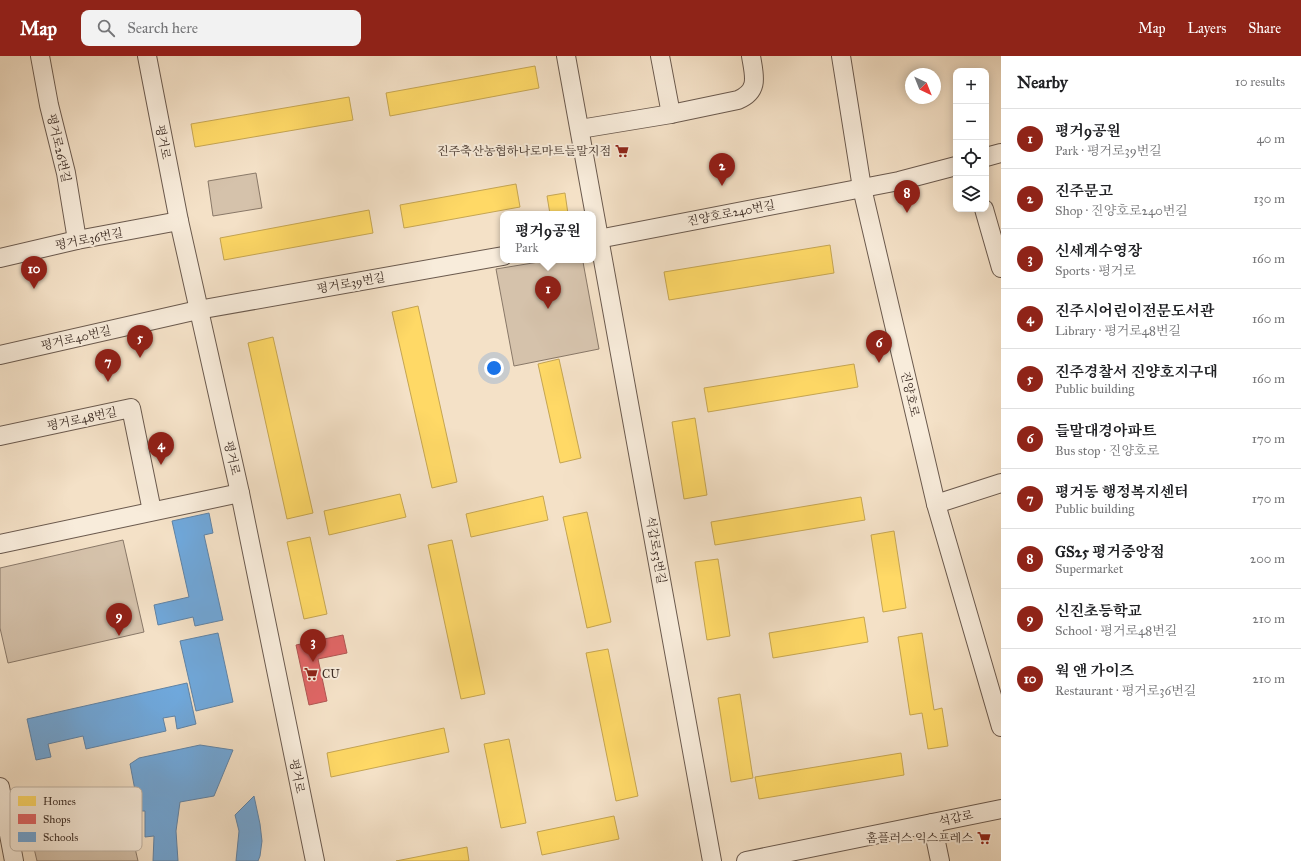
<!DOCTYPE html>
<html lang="en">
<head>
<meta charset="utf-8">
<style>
	:root { --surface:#fff; --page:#f2f2f2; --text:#202124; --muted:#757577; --line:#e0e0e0; --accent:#8f2418 }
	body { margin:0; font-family:"IM FELL Great Primer","Noto Serif KR",serif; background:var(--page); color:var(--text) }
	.controls { position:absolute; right:12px; top:12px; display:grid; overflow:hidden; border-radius:8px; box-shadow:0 2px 10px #0003 }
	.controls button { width:36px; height:36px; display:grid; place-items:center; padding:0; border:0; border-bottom:1px solid var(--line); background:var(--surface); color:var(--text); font:20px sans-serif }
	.compass { position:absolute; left:905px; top:12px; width:36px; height:36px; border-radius:50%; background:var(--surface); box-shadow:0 2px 10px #0003; rotate:137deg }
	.you { position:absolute; left:494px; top:312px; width:14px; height:14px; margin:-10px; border:3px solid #fff; border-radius:50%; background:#1a73e8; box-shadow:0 0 0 6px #1a73e833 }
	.badge { display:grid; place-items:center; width:26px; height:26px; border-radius:50%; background:var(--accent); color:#fff; font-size:13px; font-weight:700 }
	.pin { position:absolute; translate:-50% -33px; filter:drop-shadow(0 1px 2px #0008) }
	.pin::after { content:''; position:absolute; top:21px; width:14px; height:12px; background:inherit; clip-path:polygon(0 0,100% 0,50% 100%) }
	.popup { position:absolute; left:500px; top:155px; width:96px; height:52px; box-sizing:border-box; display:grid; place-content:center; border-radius:8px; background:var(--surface); filter:drop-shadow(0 1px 3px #0005); font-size:13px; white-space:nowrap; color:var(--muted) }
	.popup b { font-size:15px; color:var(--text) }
	.popup::after { content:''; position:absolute; left:50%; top:100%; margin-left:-8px; border:8px solid transparent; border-top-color:var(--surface) }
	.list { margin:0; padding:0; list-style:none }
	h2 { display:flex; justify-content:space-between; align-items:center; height:52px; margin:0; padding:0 16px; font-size:17px }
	h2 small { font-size:13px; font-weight:400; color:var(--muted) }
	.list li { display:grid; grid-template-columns:26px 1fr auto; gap:12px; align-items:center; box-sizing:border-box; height:60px; padding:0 16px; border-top:1px solid var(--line) }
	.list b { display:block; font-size:15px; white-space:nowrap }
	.list p { margin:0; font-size:13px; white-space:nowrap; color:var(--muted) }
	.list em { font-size:13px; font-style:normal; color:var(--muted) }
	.icon { flex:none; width:22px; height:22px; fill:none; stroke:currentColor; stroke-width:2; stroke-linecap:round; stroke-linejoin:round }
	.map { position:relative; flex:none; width:1001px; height:805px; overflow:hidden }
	header { display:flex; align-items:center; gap:24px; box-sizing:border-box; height:56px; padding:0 20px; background:var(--accent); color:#fff }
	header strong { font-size:19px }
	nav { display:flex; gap:22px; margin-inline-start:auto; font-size:14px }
	.search { width:280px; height:36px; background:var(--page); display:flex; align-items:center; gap:10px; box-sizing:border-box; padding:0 14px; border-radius:8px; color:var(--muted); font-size:15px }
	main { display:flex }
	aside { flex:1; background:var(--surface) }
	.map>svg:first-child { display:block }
</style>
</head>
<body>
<header>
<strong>Map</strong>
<div class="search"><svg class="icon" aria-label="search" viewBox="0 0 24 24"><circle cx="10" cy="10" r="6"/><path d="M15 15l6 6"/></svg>Search here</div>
<nav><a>Map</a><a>Layers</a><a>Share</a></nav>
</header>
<main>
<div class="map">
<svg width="1001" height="805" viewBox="0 0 1001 805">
	<rect width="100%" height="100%" fill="#f4e1c7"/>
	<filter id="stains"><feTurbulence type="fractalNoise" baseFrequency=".005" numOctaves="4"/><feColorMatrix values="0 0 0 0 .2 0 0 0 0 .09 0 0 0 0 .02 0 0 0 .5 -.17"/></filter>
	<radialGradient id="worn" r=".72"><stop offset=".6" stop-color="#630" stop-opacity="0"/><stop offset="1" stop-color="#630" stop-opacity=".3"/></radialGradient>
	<g fill="#d5c2ab" stroke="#897868">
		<path d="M 256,117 L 262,152 L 213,160 L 208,125 Z"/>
		<path d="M 551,204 L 580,204 L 583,206 L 599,293 L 514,310 L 496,213 Z"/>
		<path d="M 123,484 L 144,576 L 8,607 L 0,572 L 0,512 Z"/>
		<path d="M 125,749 L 138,805 L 37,805 L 29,771 Z"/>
	</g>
	<g fill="#ffd966" stroke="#c5a552">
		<path d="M 535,10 L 539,32 L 390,60 L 386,37 Z"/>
		<path d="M 349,41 L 353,64 L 195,91 L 191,68 Z"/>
		<path d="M 516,128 L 520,151 L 404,172 L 400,149 Z"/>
		<path d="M 565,137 L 568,158 L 550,158 L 547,140 Z"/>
		<path d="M 369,154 L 373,177 L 224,204 L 220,182 Z"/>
		<path d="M 830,189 L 834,217 L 669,244 L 664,216 Z"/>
		<path d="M 418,250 L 457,426 L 432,432 L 392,256 Z"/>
		<path d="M 273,281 L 313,457 L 287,463 L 248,287 Z"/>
		<path d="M 559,303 L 581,402 L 560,407 L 538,308 Z"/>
		<path d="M 854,308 L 858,331 L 708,356 L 704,332 Z"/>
		<path d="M 695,362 L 707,439 L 684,443 L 672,366 Z"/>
		<path d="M 400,438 L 406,461 L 329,479 L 324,455 Z"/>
		<path d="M 543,440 L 548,464 L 471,481 L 466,458 Z"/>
		<path d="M 861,441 L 865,464 L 715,489 L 711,466 Z"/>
		<path d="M 587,456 L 611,566 L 587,572 L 563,461 Z"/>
		<path d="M 894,475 L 906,552 L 883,556 L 871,479 Z"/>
		<path d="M 310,481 L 327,558 L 304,563 L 287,486 Z"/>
		<path d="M 452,484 L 485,638 L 461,643 L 428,489 Z"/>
		<path d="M 718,503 L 730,580 L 707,584 L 695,506 Z"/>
		<path d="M 864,561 L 868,586 L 773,602 L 769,577 Z"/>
		<path d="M 922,577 L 934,654 L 942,652 L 948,690 L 928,693 L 922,657 L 910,659 L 898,581 Z"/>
		<path d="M 608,593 L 638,740 L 616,745 L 586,597 Z"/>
		<path d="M 740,638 L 753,722 L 731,726 L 718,642 Z"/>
		<path d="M 444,672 L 449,696 L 331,721 L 327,697 Z"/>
		<path d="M 509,683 L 526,767 L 501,772 L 484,688 Z"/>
		<path d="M 901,697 L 904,719 L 759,743 L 755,721 Z"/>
		<path d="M 614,760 L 619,783 L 542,799 L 537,776 Z"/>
		<path d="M 467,791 L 469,805 L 396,805 Z"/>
	</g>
	<path fill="#e06666" stroke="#af5552" d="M 343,579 L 347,597 L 318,603 L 327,645 L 309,649 L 296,589 Z"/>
	<g fill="#6fa8dc" stroke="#6083a5">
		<path d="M 209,457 L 213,477 L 204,479 L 223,564 L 195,570 L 193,561 L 158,569 L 154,549 L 189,541 L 172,465 Z"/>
		<path d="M 218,577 L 233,646 L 196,655 L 180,585 Z"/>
		<path d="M 187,627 L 196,668 L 177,673 L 175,660 L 163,662 L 166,675 L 86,693 L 83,680 L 48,688 L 51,701 L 36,704 L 27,663 Z"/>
		<path d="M 200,689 L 233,694 L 214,740 L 180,746 L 176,775 L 178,805 L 153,805 L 154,780 L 145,781 L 145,755 L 139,755 L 130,708 L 139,702 Z"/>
		<path d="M 254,740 L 260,768 L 262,785 L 260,800 L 258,805 L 236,805 L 239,775 L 235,759 Z"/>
	</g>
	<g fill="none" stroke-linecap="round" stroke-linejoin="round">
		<g stroke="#6b5a4e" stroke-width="20">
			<g id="minor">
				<path d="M 40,0 L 49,49 L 66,117 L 77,184"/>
				<path d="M 147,0 L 179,165 L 240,437 L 315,805"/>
				<path d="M 566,0 L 712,805"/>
				<path d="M 660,0 L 671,58"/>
				<path d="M 841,0 L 862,132 L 936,448 L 1001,671"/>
				<path d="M 580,73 L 671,58 L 738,44 C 760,35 754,19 751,0"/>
				<path d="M 986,101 L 1001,97"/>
				<path d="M 984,153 L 1001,212"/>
				<path d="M 593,184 L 899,125 L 956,110"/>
				<path d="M 0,202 L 77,184 L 179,165"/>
				<path d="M 0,299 L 198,254 L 503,200"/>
				<path d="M 0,380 L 131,352 L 152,455"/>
				<path d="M 936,448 L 1001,427"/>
				<path d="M 0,488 L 240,437"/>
				<path d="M 0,731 L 14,805"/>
				<path d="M 932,767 L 940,805"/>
				<path d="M 746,805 L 1001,753"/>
			</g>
		</g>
		<use href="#minor" stroke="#f8ecdb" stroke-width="18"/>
	</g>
	<defs>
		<g id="supermarket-bare" transform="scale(1.08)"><path d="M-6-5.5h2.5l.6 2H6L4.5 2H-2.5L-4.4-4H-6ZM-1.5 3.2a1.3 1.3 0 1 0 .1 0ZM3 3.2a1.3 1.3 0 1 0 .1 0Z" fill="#8f2418" stroke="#f8ecdb" stroke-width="2.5" paint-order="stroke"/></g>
	</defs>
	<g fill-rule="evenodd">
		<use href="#supermarket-bare" x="622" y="95"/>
		<use href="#supermarket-bare" x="311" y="618"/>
		<use href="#supermarket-bare" x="984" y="782"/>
	</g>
	<g text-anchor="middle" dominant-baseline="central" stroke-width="4" stroke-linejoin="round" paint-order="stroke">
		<g font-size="12" fill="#3d2d25" stroke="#f8ecdb">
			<text transform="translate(163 86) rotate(79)">평거로</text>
			<text transform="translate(59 92) rotate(77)">평거로26번길</text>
			<text transform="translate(731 157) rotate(-11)">진양호로240번길</text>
			<text transform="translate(89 183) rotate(-11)">평거로36번길</text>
			<text transform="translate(351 227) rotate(-10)">평거로39번길</text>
			<text transform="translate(76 282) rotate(-13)">평거로40번길</text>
			<text transform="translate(910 338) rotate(77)">진양호로</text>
			<text transform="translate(82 363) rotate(-12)">평거로48번길</text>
			<text transform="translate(232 402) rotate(77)">평거로</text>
			<text transform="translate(656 494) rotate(80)">석갑로53번길</text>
			<text transform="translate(297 720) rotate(79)">평거로</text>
			<text transform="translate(956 762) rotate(-12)">석갑로</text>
		</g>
		<g font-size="12" fill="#3d2d25" stroke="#f8ecdb" text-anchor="end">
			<text x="611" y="95">진주축산농협하나로마트들말지점</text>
			<text x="322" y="618" text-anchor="start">CU</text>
			<text x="973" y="782">홈플러스 익스프레스</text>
		</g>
	</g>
	<rect x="10" y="731" width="132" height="64" rx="6" fill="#f8ecdb" stroke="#c0b3a4" stroke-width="1"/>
	<rect x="18" y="740" width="18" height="10" fill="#ffd966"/>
	<rect x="18" y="758" width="18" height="10" fill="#e06666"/>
	<rect x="18" y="776" width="18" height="10" fill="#6fa8dc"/>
	<g font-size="11" fill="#3d2d25">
		<text x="43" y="749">Homes</text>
		<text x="43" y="767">Shops</text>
		<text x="43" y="785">Schools</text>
	</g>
	<rect width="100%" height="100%" filter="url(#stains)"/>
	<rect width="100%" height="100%" fill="url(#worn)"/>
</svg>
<div class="controls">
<button>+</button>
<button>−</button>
<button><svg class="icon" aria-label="locate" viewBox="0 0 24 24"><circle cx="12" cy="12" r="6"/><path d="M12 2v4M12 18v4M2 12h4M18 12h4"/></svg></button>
<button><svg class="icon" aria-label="layers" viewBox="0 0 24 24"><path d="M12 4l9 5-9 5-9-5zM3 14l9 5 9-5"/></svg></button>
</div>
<svg class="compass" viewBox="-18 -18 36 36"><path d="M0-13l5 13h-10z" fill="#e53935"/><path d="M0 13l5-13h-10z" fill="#757577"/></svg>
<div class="you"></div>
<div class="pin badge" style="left:548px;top:253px">1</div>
<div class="popup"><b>평거9공원</b>Park</div>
<div class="pin badge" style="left:722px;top:130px">2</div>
<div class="pin badge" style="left:313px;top:606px">3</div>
<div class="pin badge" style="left:161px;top:409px">4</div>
<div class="pin badge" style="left:140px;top:302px">5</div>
<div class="pin badge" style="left:879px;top:307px">6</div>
<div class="pin badge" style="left:108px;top:326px">7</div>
<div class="pin badge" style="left:907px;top:157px">8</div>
<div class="pin badge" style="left:119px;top:580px">9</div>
<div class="pin badge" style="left:34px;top:233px">10</div>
</div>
<aside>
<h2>Nearby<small>10 results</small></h2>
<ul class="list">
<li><span class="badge">1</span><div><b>평거9공원</b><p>Park · 평거로39번길</p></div><em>40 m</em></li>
<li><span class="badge">2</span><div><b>진주문고</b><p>Shop · 진양호로240번길</p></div><em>130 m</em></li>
<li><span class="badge">3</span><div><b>신세계수영장</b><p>Sports · 평거로</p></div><em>160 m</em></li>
<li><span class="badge">4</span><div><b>진주시어린이전문도서관</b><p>Library · 평거로48번길</p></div><em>160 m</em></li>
<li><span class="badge">5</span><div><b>진주경찰서 진양호지구대</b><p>Public building</p></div><em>160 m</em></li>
<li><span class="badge">6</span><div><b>들말대경아파트</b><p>Bus stop · 진양호로</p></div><em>170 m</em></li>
<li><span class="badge">7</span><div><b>평거동 행정복지센터</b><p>Public building</p></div><em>170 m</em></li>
<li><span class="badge">8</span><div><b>GS25 평거중앙점</b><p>Supermarket</p></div><em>200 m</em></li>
<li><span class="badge">9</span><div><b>신진초등학교</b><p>School · 평거로48번길</p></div><em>210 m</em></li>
<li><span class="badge">10</span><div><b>웍 앤 가이즈</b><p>Restaurant · 평거로36번길</p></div><em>210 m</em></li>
</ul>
</aside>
</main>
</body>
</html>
